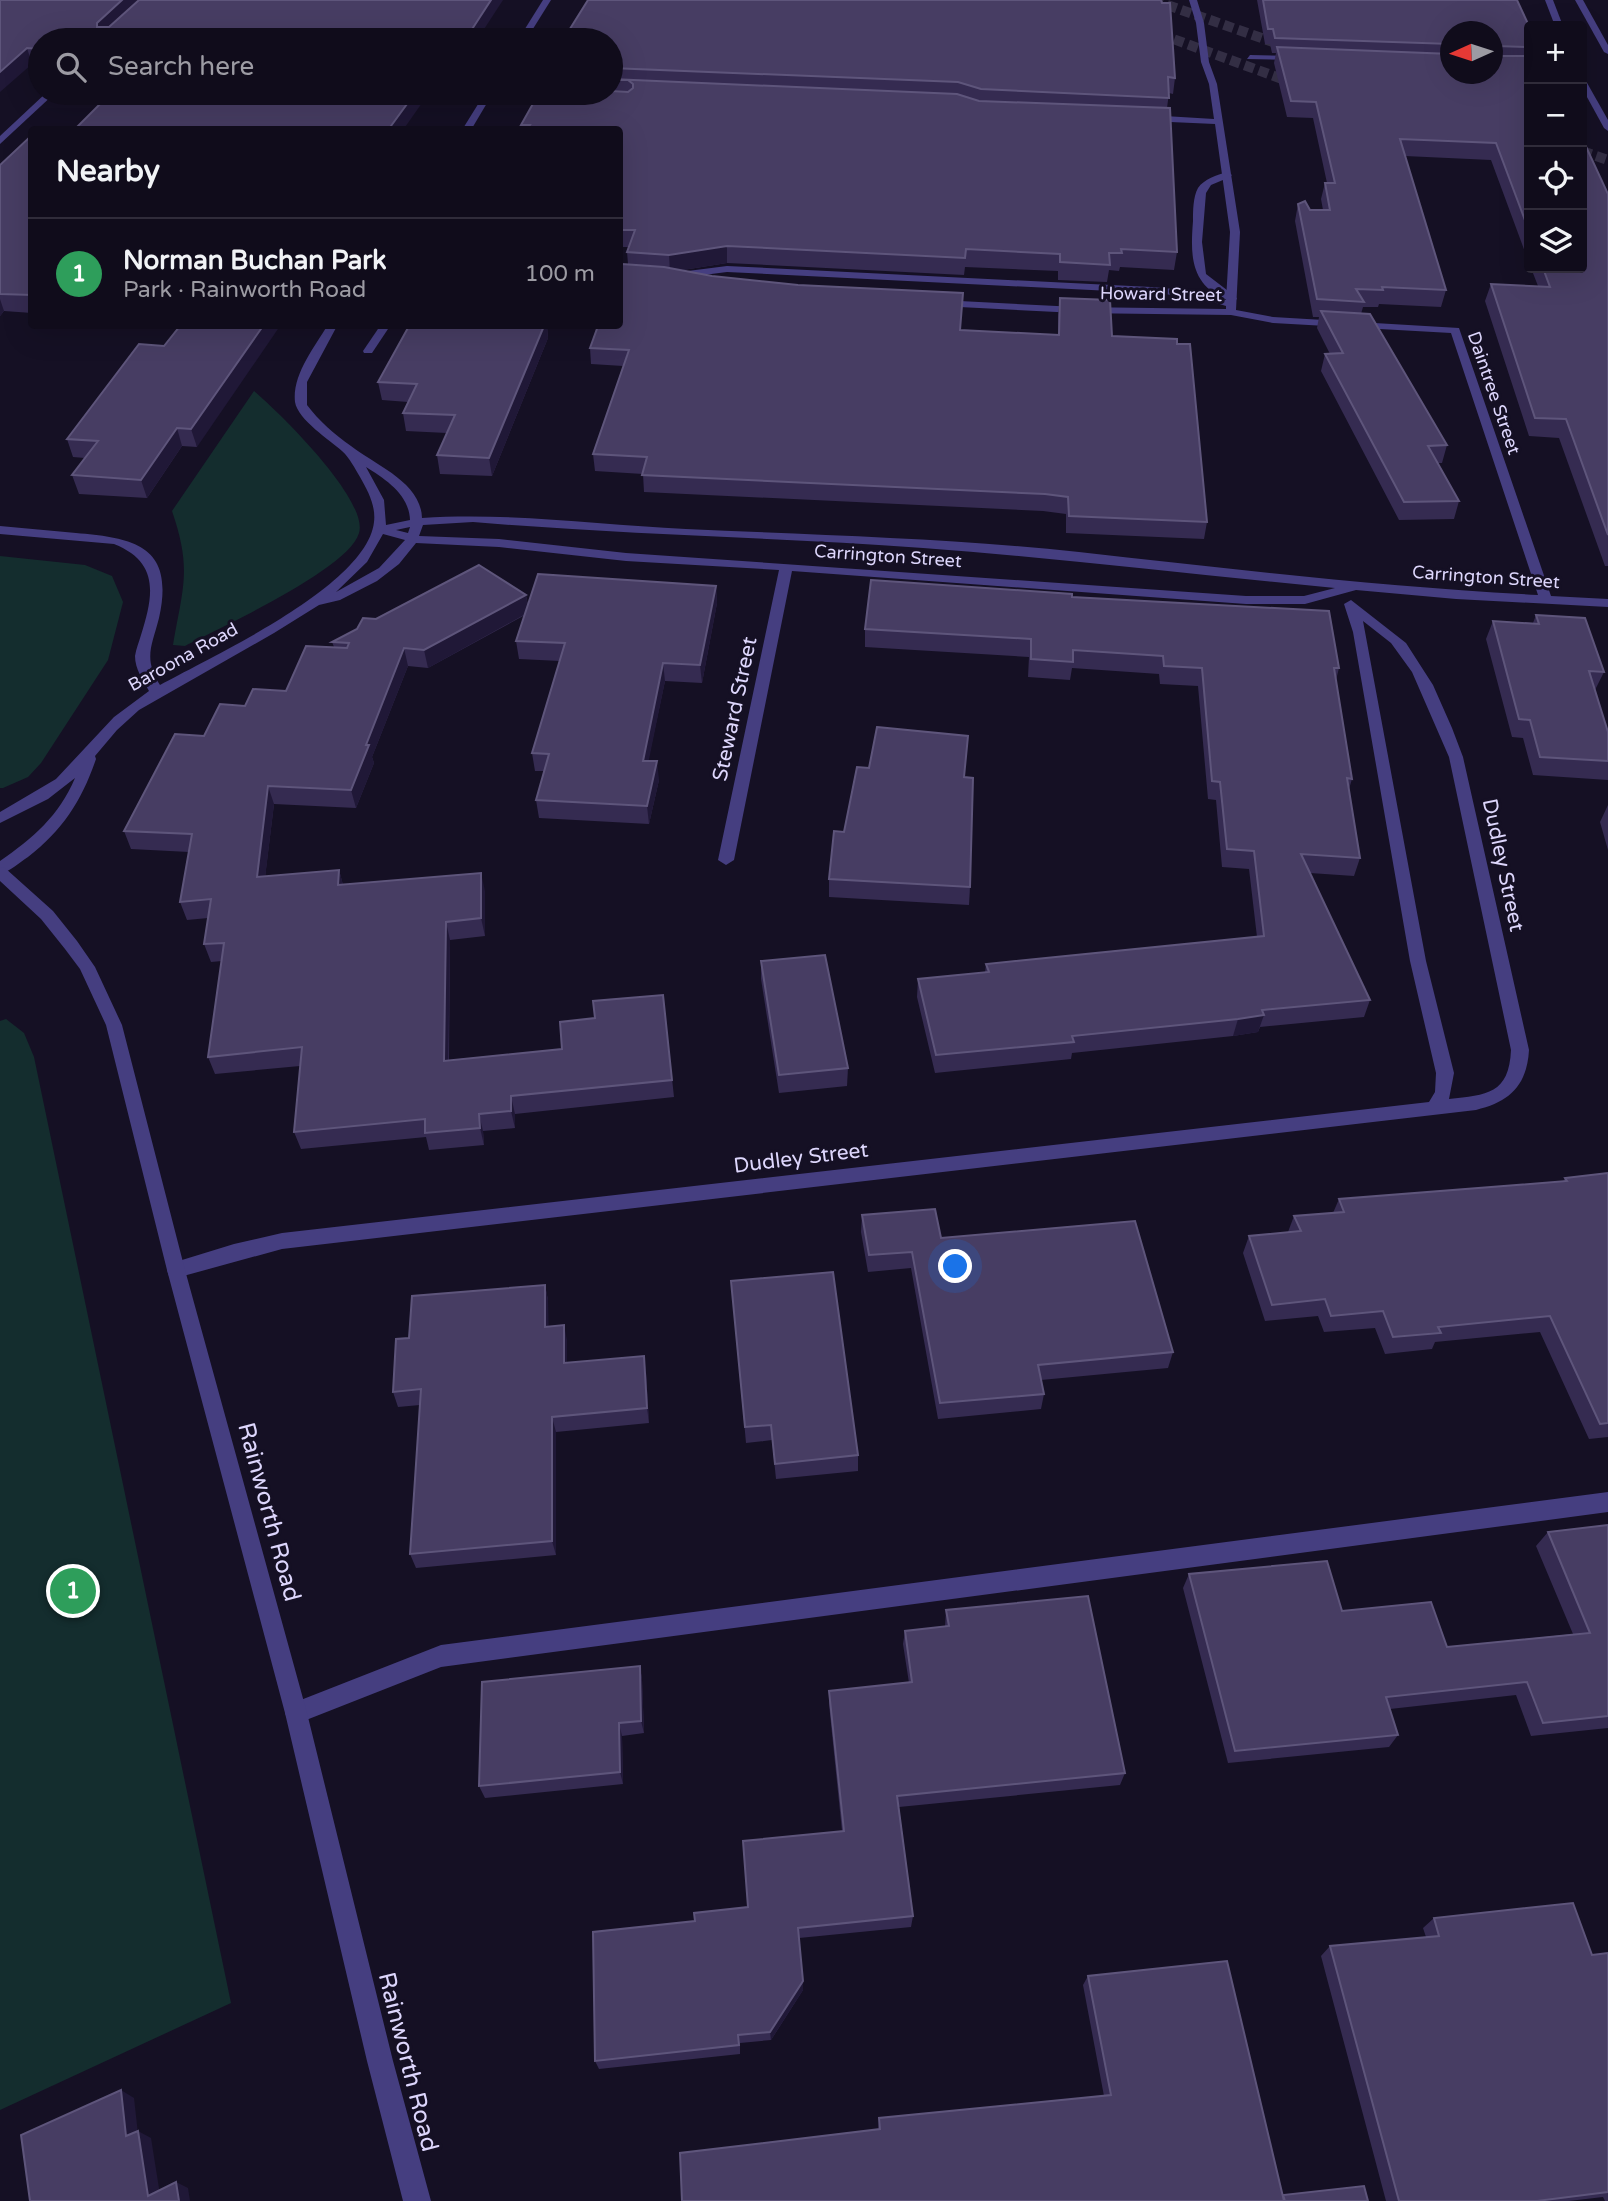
<!DOCTYPE html>
<html lang="en">
<head>
<meta charset="utf-8">
<style>
	:root { --surface:#100c1b; --page:#1e1a28; --text:#f1f3f6; --muted:#9c9ba3; --line:#302c3a; --accent:#db2777 }
	body { margin:0; font-family:"Varela Round",sans-serif; background:var(--page); color:var(--text) }
	.controls { position:absolute; right:21px; top:21px; display:grid; overflow:hidden; border-radius:7px; box-shadow:0 7px 28px #0002 }
	.controls button { width:63px; height:63px; display:grid; place-items:center; padding:0; border:0; border-bottom:2px solid var(--line); background:var(--surface); color:var(--text); font:35px sans-serif }
	.compass { position:absolute; left:1440px; top:21px; width:63px; height:63px; border-radius:50%; background:var(--surface); box-shadow:0 7px 28px #0002; rotate:267deg }
	.you { position:absolute; left:956px; top:1267px; width:24px; height:24px; margin:-18px; border:5px solid #fff; border-radius:50%; background:#1a73e8; box-shadow:0 0 0 10px #1a73e833 }
	.badge { display:grid; place-items:center; width:46px; height:46px; border-radius:50%; background:var(--accent); color:#fff; font-size:23px; font-weight:700 }
	.pin { position:absolute; translate:-50% -50%; border:4px solid #fff; box-shadow:0 2px 7px #0006 }
	.list { margin:0; padding:0; list-style:none }
	h2 { display:flex; justify-content:space-between; align-items:center; height:91px; margin:0; padding:0 28px; font-size:30px }
	h2 small { font-size:23px; font-weight:400; color:var(--muted) }
	.list li { display:grid; grid-template-columns:46px 1fr auto; gap:21px; align-items:center; box-sizing:border-box; height:112px; padding:0 28px; border-top:2px solid var(--line) }
	.list b { display:block; font-size:26px; white-space:nowrap }
	.list p { margin:0; font-size:23px; white-space:nowrap; color:var(--muted) }
	.list em { font-size:23px; font-style:normal; color:var(--muted) }
	.icon { flex:none; width:38px; height:38px; fill:none; stroke:currentColor; stroke-width:2; stroke-linecap:round; stroke-linejoin:round }
	.map { position:relative; flex:none; width:1608px; height:2201px; overflow:hidden }
	.search { position:absolute; background:var(--surface); box-shadow:0 7px 28px #0002; left:28px; top:28px; width:595px; height:77px; display:flex; align-items:center; gap:18px; box-sizing:border-box; padding:0 24px; border-radius:38px; color:var(--muted); font-size:26px }
	.panel { position:absolute; background:var(--surface); box-shadow:0 7px 28px #0002; left:28px; top:126px; width:595px; height:203px; border-radius:7px }
	.map>svg:first-child { display:block }
</style>
</head>
<body>
<div class="map">
<svg width="1608" height="2201" viewBox="0 0 1608 2201">
	<rect width="100%" height="100%" fill="#151024"/>
	<g fill="#142d2e">
		<path d="M 254,391 C 279,412 369,500 359,533 C 349,569 221,627 185,646 L 173,645 C 183,587 192,569 172,511 Z"/>
		<path d="M 0,556 L 85,565 L 112,576 L 123,602 L 108,660 L 41,763 L 28,777 L 3,788 L 0,788 Z"/>
		<path d="M 6,1019 L 24,1033 L 34,1057 L 231,2003 L 0,2110 L 0,1021 Z"/>
	</g>
	<g fill="none" stroke-linecap="round" stroke-linejoin="round">
		<g stroke="#332e44" stroke-width="10" stroke-dasharray="10 5" stroke-linecap="butt">
			<path d="M 1153,0 L 1290,48"/>
			<path d="M 1146,29 L 1304,87"/>
			<path d="M 1582,151 L 1608,160"/>
		</g>
		<g fill="#453e80" fill-rule="evenodd">
			<path d="M 1227,172 L 1232,175 L 1230,177 L 1211,185 L 1206,193 L 1202,242 L 1206,274 L 1236,297 L 1237,299 L 1232,302 C 1191,287 1190,259 1193,221 C 1193,211 1193,197 1198,188 C 1204,179 1217,175 1227,172 Z"/>
			<path d="M 380,326 L 390,326 L 372,353 L 364,353 L 363,351 Z"/>
			<path d="M 1608,1492 L 1608,1512 L 441,1667 L 296,1724 L 288,1721 L 285,1713 L 288,1705 L 441,1645 Z"/>
		</g>
		<g fill="#453e80" fill-rule="evenodd">
			<path d="M 543,0 L 551,0 L 526,40 L 518,40 Z"/>
			<path d="M 1189,0 L 1197,0 L 1204,23 L 1209,62 L 1217,84 L 1240,232 L 1236,310 L 1273,317 L 1459,328 L 1551,596 L 1608,599 L 1608,607 L 1456,599 L 1356,590 L 1305,604 L 1246,604 L 792,571 L 734,860 L 726,865 L 718,860 L 779,570 L 626,561 L 499,547 L 416,543 L 399,564 L 377,581 L 340,600 L 319,605 L 274,633 L 139,710 L 117,730 L 95,756 L 96,759 C 82,800 63,830 28,857 C 19,863 10,871 0,874 L 0,861 C 33,838 59,816 75,778 L 48,799 L 0,823 L 0,812 L 56,779 L 114,717 L 149,691 C 143,680 135,669 135,656 C 136,649 139,642 141,635 C 154,594 159,562 114,544 L 0,534 L 0,526 C 25,528 51,531 76,533 C 135,538 175,546 159,618 C 152,646 143,658 160,685 C 212,656 367,586 374,522 C 376,506 368,491 360,477 C 355,469 350,458 342,451 C 330,440 298,420 295,402 C 292,375 314,348 327,326 L 337,326 L 307,382 L 307,405 C 319,421 334,434 351,446 C 375,465 421,482 422,518 C 509,512 599,525 686,529 C 817,535 949,538 1079,552 C 1232,569 1384,587 1538,595 L 1451,333 L 1273,323 L 1231,315 L 1077,313 L 940,306 L 935,303 L 940,300 L 1077,307 L 1226,309 L 1226,306 L 1197,297 L 1151,293 L 727,272 L 672,279 L 667,276 L 672,273 L 727,266 L 1151,287 L 1198,291 L 1226,300 L 1230,232 L 1215,124 L 1148,121 L 1144,118 L 1148,115 L 1214,119 L 1209,84 L 1201,62 L 1196,23 ZM 366,467 C 385,479 409,494 410,520 L 386,525 L 384,500 ZM 473,522 C 623,535 773,537 923,548 C 1061,558 1197,575 1335,588 L 1304,596 L 1246,596 L 626,553 L 499,539 L 419,536 L 423,525 ZM 410,527 L 408,533 L 396,530 ZM 383,534 L 405,540 L 379,568 L 336,592 L 367,562 Z"/>
			<path d="M 1545,0 L 1553,0 L 1563,26 L 1555,26 Z"/>
			<path d="M 1575,0 L 1583,0 L 1608,45 L 1608,54 L 1604,52 Z"/>
			<path d="M 1250,55 L 1297,56 L 1301,58 L 1297,60 L 1247,59 Z"/>
			<path d="M 1582,79 L 1586,81 L 1608,120 L 1608,131 L 1604,128 L 1582,88 Z"/>
			<path d="M 485,93 L 559,96 L 563,99 L 559,102 L 490,98 L 471,130 L 462,130 Z"/>
			<path d="M 1351,600 L 1406,643 L 1433,685 L 1452,728 L 1463,757 L 1529,1050 C 1527,1085 1510,1102 1476,1110 L 282,1249 L 176,1278 L 169,1276 L 167,1270 L 169,1264 L 234,1244 L 282,1233 L 1429,1102 L 1435,1092 L 1436,1073 L 1410,961 L 1353,632 L 1344,604 ZM 1363,621 L 1391,643 L 1412,672 L 1449,757 L 1511,1050 C 1509,1094 1487,1095 1449,1099 L 1454,1073 L 1426,961 Z"/>
		</g>
		<g fill="#453e80" fill-rule="evenodd">
			<path d="M 46,93 L 55,93 L 0,144 L 0,136 Z"/>
			<path d="M 0,867 L 5,868 L 53,911 L 77,941 L 95,967 L 122,1025 L 185,1270 L 307,1713 L 393,2061 L 431,2201 L 403,2201 L 367,2061 L 285,1713 L 167,1270 L 106,1025 L 80,969 L 65,949 L 41,919 L 0,881 Z"/>
		</g>
	</g>
	<g fill="#352b51" fill-rule="evenodd">
		<path d="M 0,0 L 40,40 L 40,64 L 32,64 Z"/>
		<path d="M 1257,0 L 1517,0 L 1529,26 L 1529,263 L 1491,160 L 1405,156 L 1446,290 L 1441,307 L 1379,304 L 1378,307 L 1363,307 L 1361,314 L 1447,445 L 1442,463 L 1438,463 L 1459,501 L 1454,519 L 1399,520 L 1321,371 L 1325,354 L 1330,354 L 1317,328 L 1319,317 L 1313,317 L 1295,221 L 1298,204 L 1310,210 L 1323,210 L 1321,199 L 1325,183 L 1327,183 L 1313,118 L 1287,117 L 1274,63 L 1276,53 L 1272,53 L 1270,44 L 1265,44 ZM 1451,32 L 1493,74 L 1451,74 Z"/>
		<path d="M 611,40 L 1175,78 L 1173,94 L 1169,93 L 1167,108 L 1177,252 L 1174,270 L 1120,267 L 1119,271 L 1109,270 L 1107,282 L 1058,280 L 1058,271 L 965,267 L 964,275 L 727,263 L 683,270 L 960,330 L 1058,335 L 1058,315 L 1060,298 L 1112,336 L 1207,522 L 1204,539 L 1066,533 L 1066,514 L 1043,511 L 644,492 L 643,474 L 595,471 L 593,454 L 623,366 L 591,364 L 590,348 L 628,264 L 627,252 L 628,247 L 620,247 L 620,130 L 522,130 L 521,125 L 611,93 Z"/>
		<path d="M 32,135 L 32,313 L 4,311 L 0,316 L 0,165 Z"/>
		<path d="M 1608,194 L 1608,566 L 1605,566 L 1559,438 L 1529,436 L 1485,301 L 1491,284 L 1538,286 L 1531,268 L 1582,268 Z"/>
		<path d="M 180,326 L 197,447 L 182,446 L 147,498 L 79,494 L 72,475 L 85,458 L 73,457 L 67,439 L 164,346 Z"/>
		<path d="M 409,326 L 547,326 L 548,338 L 492,476 L 440,474 L 437,455 L 447,433 L 406,431 L 403,413 L 408,402 L 382,400 L 378,382 Z"/>
		<path d="M 716,586 L 717,603 L 702,683 L 665,681 L 648,761 L 659,780 L 649,824 L 539,818 L 536,800 L 544,771 L 535,771 L 532,753 L 560,661 L 519,659 L 516,641 L 525,615 L 428,668 L 408,666 L 372,757 L 374,763 L 356,808 L 274,804 L 265,877 L 339,870 L 343,885 L 485,891 L 485,936 L 450,940 L 449,1060 L 562,1049 L 595,1018 L 663,995 L 674,1097 L 515,1114 L 515,1128 L 483,1131 L 484,1145 L 429,1150 L 426,1137 L 301,1149 L 294,1132 L 300,1066 L 215,1074 L 208,1057 L 222,961 L 211,962 L 204,944 L 208,918 L 187,920 L 180,902 L 189,852 L 131,849 L 124,831 L 204,736 L 245,706 L 286,691 L 334,647 L 332,642 L 376,619 L 526,595 L 528,605 Z"/>
		<path d="M 1072,597 L 1339,668 L 1336,680 L 1352,779 L 1349,789 L 1360,858 L 1354,876 L 1310,873 L 1370,1000 L 1364,1017 L 1260,1027 L 1258,1032 L 1233,1036 L 1072,1053 L 1071,1059 L 935,1073 L 917,997 L 918,979 L 985,973 L 986,964 L 1257,937 L 1249,869 L 1222,867 L 1216,800 L 1208,799 L 1198,686 L 1160,684 L 1159,674 L 1072,668 L 1070,680 L 1028,677 L 1029,657 L 865,647 L 865,629 Z"/>
		<path d="M 1536,615 L 1604,672 L 1595,690 L 1608,732 L 1608,780 L 1533,775 L 1523,738 L 1512,737 L 1486,639 L 1493,621 L 1533,623 Z"/>
		<path d="M 964,777 L 970,887 L 969,905 L 829,897 L 829,879 Z"/>
		<path d="M 1608,805 L 1608,850 L 1600,822 Z"/>
		<path d="M 761,961 L 848,1068 L 847,1086 L 779,1093 L 761,979 Z"/>
		<path d="M 1608,1173 L 1608,1437 L 1589,1439 L 1540,1332 L 1435,1342 L 1432,1349 L 1385,1354 L 1375,1328 L 1324,1332 L 1318,1316 L 1265,1321 L 1243,1253 L 1249,1236 L 1288,1232 L 1294,1216 L 1333,1213 L 1339,1199 L 1563,1182 L 1565,1178 Z"/>
		<path d="M 862,1215 L 941,1238 L 1173,1352 L 1168,1368 L 1041,1380 L 1044,1394 L 1041,1409 L 938,1419 L 911,1268 L 868,1272 L 861,1232 Z"/>
		<path d="M 731,1281 L 858,1455 L 858,1471 L 776,1479 L 772,1440 L 746,1443 Z"/>
		<path d="M 545,1285 L 548,1300 L 548,1327 L 567,1340 L 567,1363 L 646,1372 L 649,1423 L 556,1432 L 556,1555 L 416,1568 L 410,1554 L 420,1405 L 398,1407 L 393,1392 L 409,1338 Z"/>
		<path d="M 1608,1525 L 1608,1728 L 1531,1736 L 1516,1695 L 1390,1709 L 1398,1735 L 1389,1747 L 1228,1763 L 1183,1588 L 1189,1574 L 1342,1611 L 1447,1647 L 1573,1634 L 1536,1546 L 1548,1532 Z"/>
		<path d="M 946,1610 L 1125,1773 L 1120,1785 L 899,1807 L 913,1916 L 911,1927 L 799,1938 L 803,1990 L 771,2040 L 740,2043 L 740,2054 L 599,2069 L 595,2061 L 695,1921 L 748,1907 L 842,1831 L 829,1704 L 829,1691 L 909,1683 L 903,1644 L 905,1631 L 945,1627 Z"/>
		<path d="M 640,1666 L 642,1680 L 644,1733 L 622,1736 L 623,1784 L 485,1798 L 479,1786 Z"/>
		<path d="M 1434,1918 L 1592,1955 L 1608,1953 L 1608,2201 L 1605,2201 L 1603,2197 L 1569,2201 L 1386,2201 L 1321,1956 L 1330,1946 L 1426,1937 L 1423,1928 Z"/>
		<path d="M 1088,1976 L 1283,2195 L 682,2201 L 878,2129 L 879,2118 L 1104,2096 L 1083,1985 Z"/>
	</g>
	<g fill="#201837">
		<path d="M 122,0 L 142,0 L 101,38 L 97,27 L 97,23 Z"/>
		<path d="M 491,0 L 503,0 L 477,40 L 465,40 Z"/>
		<path d="M 27,48 L 32,64 L 0,92 L 0,72 Z"/>
		<path d="M 415,93 L 429,93 L 403,130 L 388,130 Z"/>
		<path d="M 727,246 L 727,263 L 670,272 L 669,255 Z"/>
		<path d="M 0,299 L 4,311 L 0,316 Z"/>
		<path d="M 263,326 L 280,326 L 197,447 L 191,429 Z"/>
		<path d="M 544,326 L 547,326 L 548,338 L 492,476 L 489,458 Z"/>
		<path d="M 177,428 L 182,446 L 147,498 L 141,480 Z"/>
		<path d="M 716,586 L 717,603 L 702,683 L 700,665 Z"/>
		<path d="M 526,595 L 529,612 L 428,668 L 424,650 Z"/>
		<path d="M 404,648 L 408,666 L 372,757 L 374,763 L 356,808 L 351,790 L 366,745 Z"/>
		<path d="M 663,663 L 665,681 L 645,779 L 643,761 Z"/>
		<path d="M 657,761 L 659,780 L 649,824 L 647,806 Z"/>
		<path d="M 268,786 L 274,804 L 263,895 L 257,877 Z"/>
		<path d="M 339,870 L 344,888 L 338,885 Z"/>
		<path d="M 481,873 L 485,891 L 485,936 L 481,918 Z"/>
		<path d="M 446,922 L 450,940 L 448,1079 L 444,1061 Z"/>
		<path d="M 1264,1015 L 1258,1032 L 1233,1036 L 1238,1019 Z"/>
		<path d="M 511,1096 L 515,1114 L 515,1128 L 511,1111 Z"/>
		<path d="M 479,1114 L 483,1131 L 484,1145 L 480,1128 Z"/>
		<path d="M 545,1285 L 548,1300 L 549,1343 L 545,1327 Z"/>
		<path d="M 564,1325 L 567,1340 L 567,1378 L 564,1363 Z"/>
		<path d="M 644,1356 L 646,1372 L 649,1423 L 647,1408 Z"/>
		<path d="M 552,1417 L 556,1432 L 556,1555 L 552,1541 Z"/>
		<path d="M 640,1666 L 642,1680 L 644,1733 L 641,1721 Z"/>
		<path d="M 619,1723 L 622,1736 L 623,1784 L 620,1772 Z"/>
		<path d="M 803,1981 L 803,1990 L 771,2040 L 770,2032 Z"/>
		<path d="M 121,2090 L 134,2098 L 139,2143 L 126,2136 Z"/>
		<path d="M 138,2131 L 151,2138 L 161,2201 L 148,2196 Z"/>
		<path d="M 176,2182 L 188,2188 L 190,2201 L 179,2201 Z"/>
	</g>
	<g fill="#473d63" stroke="#5e557b" stroke-width="2">
		<path d="M 0,0 L 122,0 L 97,23 L 97,27 L 109,27 L 139,0 L 491,0 L 465,40 L 40,40 L 40,49 L 27,48 L 0,72 Z"/>
		<path d="M 588,0 L 1161,0 L 1162,3 L 1170,3 L 1175,78 L 1168,77 L 1169,98 L 981,89 L 958,82 L 611,68 L 611,40 L 563,40 Z"/>
		<path d="M 1263,0 L 1517,0 L 1529,26 L 1529,47 L 1496,46 L 1494,49 L 1496,56 L 1529,56 L 1529,231 L 1496,143 L 1400,139 L 1446,290 L 1382,287 L 1383,290 L 1356,289 L 1364,302 L 1317,299 L 1298,204 L 1305,201 L 1310,210 L 1330,210 L 1325,183 L 1335,183 L 1316,102 L 1291,101 L 1277,47 L 1451,54 L 1451,74 L 1493,74 L 1493,32 L 1451,32 L 1451,44 L 1275,38 L 1273,29 L 1268,29 Z"/>
		<path d="M 611,79 L 957,94 L 979,101 L 1170,108 L 1177,252 L 1121,249 L 1122,253 L 1109,253 L 1110,265 L 1060,262 L 1060,254 L 966,249 L 965,258 L 727,246 L 669,255 L 627,252 L 635,230 L 620,230 L 620,130 L 527,130 L 530,125 L 521,125 L 539,93 L 611,93 L 611,91 L 628,92 L 633,88 L 633,84 L 628,80 L 611,80 Z"/>
		<path d="M 111,93 L 415,93 L 388,130 L 74,130 Z"/>
		<path d="M 32,135 L 32,295 L 0,294 L 0,165 Z"/>
		<path d="M 1582,138 L 1608,194 L 1608,535 L 1566,419 L 1535,418 L 1491,284 L 1550,287 L 1543,268 L 1582,268 Z"/>
		<path d="M 622,264 L 664,267 L 712,276 L 798,285 L 963,293 L 960,330 L 1059,335 L 1060,298 L 1110,300 L 1112,336 L 1177,339 L 1177,344 L 1190,344 L 1207,522 L 1069,516 L 1068,497 L 1045,494 L 642,475 L 647,457 L 593,454 L 629,350 L 590,348 L 598,326 L 620,326 L 620,272 Z"/>
		<path d="M 1321,311 L 1370,314 L 1447,445 L 1428,446 L 1459,501 L 1404,502 L 1325,354 L 1343,353 Z"/>
		<path d="M 180,326 L 263,326 L 191,429 L 177,428 L 141,480 L 72,475 L 98,441 L 67,439 L 139,344 L 164,346 Z"/>
		<path d="M 409,326 L 544,326 L 489,458 L 437,455 L 455,415 L 403,413 L 417,384 L 378,382 Z"/>
		<path d="M 479,565 L 526,595 L 424,650 L 404,648 L 366,745 L 369,745 L 351,790 L 268,786 L 257,877 L 339,870 L 338,885 L 481,873 L 481,918 L 446,922 L 444,1061 L 562,1049 L 560,1022 L 595,1018 L 593,1001 L 663,995 L 672,1080 L 511,1096 L 511,1111 L 479,1114 L 480,1128 L 425,1133 L 425,1119 L 294,1132 L 302,1047 L 208,1057 L 224,943 L 204,944 L 211,899 L 180,902 L 192,834 L 124,831 L 175,734 L 204,736 L 220,704 L 245,706 L 253,689 L 286,691 L 306,646 L 347,648 L 349,643 L 332,642 L 357,629 L 363,618 L 376,619 Z"/>
		<path d="M 538,574 L 716,586 L 700,665 L 663,663 L 643,761 L 657,761 L 647,806 L 536,800 L 549,754 L 532,753 L 565,643 L 516,641 Z"/>
		<path d="M 871,580 L 1072,594 L 1072,597 L 1329,611 L 1339,668 L 1334,668 L 1352,779 L 1347,778 L 1360,858 L 1301,854 L 1370,1000 L 1262,1010 L 1264,1015 L 1238,1019 L 1072,1036 L 1074,1042 L 936,1055 L 918,979 L 989,972 L 986,964 L 1264,936 L 1254,851 L 1227,849 L 1220,782 L 1212,781 L 1202,668 L 1164,666 L 1163,656 L 1073,650 L 1073,662 L 1031,659 L 1031,639 L 865,629 Z"/>
		<path d="M 1536,615 L 1585,618 L 1604,672 L 1589,671 L 1608,732 L 1608,761 L 1540,757 L 1530,720 L 1519,719 L 1493,621 L 1539,624 Z"/>
		<path d="M 877,727 L 968,736 L 964,777 L 973,778 L 970,887 L 829,879 L 834,831 L 844,832 L 857,767 L 869,768 Z"/>
		<path d="M 825,955 L 848,1068 L 779,1075 L 761,961 Z"/>
		<path d="M 1608,1173 L 1608,1423 L 1600,1424 L 1550,1316 L 1438,1327 L 1441,1333 L 1393,1337 L 1383,1311 L 1331,1316 L 1325,1299 L 1272,1305 L 1249,1236 L 1301,1231 L 1294,1216 L 1344,1212 L 1339,1199 L 1567,1181 L 1565,1178 Z"/>
		<path d="M 935,1209 L 941,1238 L 1135,1221 L 1173,1352 L 1038,1365 L 1044,1394 L 940,1403 L 912,1252 L 869,1255 L 862,1215 Z"/>
		<path d="M 833,1272 L 858,1455 L 775,1464 L 771,1425 L 745,1427 L 731,1281 Z"/>
		<path d="M 545,1285 L 545,1327 L 564,1325 L 564,1363 L 644,1356 L 647,1408 L 552,1417 L 552,1541 L 410,1554 L 421,1389 L 393,1392 L 396,1339 L 409,1338 L 412,1296 Z"/>
		<path d="M 1608,1525 L 1608,1716 L 1543,1723 L 1527,1682 L 1386,1697 L 1398,1735 L 1235,1751 L 1189,1574 L 1327,1561 L 1342,1611 L 1431,1602 L 1447,1647 L 1590,1633 L 1548,1532 Z"/>
		<path d="M 1088,1596 L 1125,1773 L 897,1796 L 913,1916 L 798,1928 L 803,1981 L 770,2032 L 738,2035 L 739,2045 L 595,2061 L 593,1932 L 695,1921 L 694,1913 L 748,1907 L 743,1841 L 844,1831 L 829,1691 L 912,1682 L 905,1631 L 949,1626 L 946,1610 Z"/>
		<path d="M 640,1666 L 641,1721 L 619,1723 L 620,1772 L 479,1786 L 482,1682 Z"/>
		<path d="M 1573,1903 L 1592,1955 L 1608,1953 L 1608,2192 L 1537,2201 L 1399,2201 L 1330,1946 L 1439,1936 L 1434,1918 Z"/>
		<path d="M 1227,1961 L 1284,2201 L 682,2201 L 680,2153 L 880,2129 L 879,2118 L 1111,2095 L 1088,1976 Z"/>
		<path d="M 121,2090 L 126,2136 L 138,2131 L 148,2196 L 176,2182 L 179,2201 L 30,2201 L 21,2135 Z"/>
		<path d="M 1364,2186 L 1368,2201 L 1285,2201 L 1283,2195 Z"/>
	</g>
	<g text-anchor="middle" dominant-baseline="central" stroke-width="6" stroke-linejoin="round" paint-order="stroke">
		<g font-size="18" fill="#ddd6fc" stroke="#151024">
			<text transform="translate(1161 294) rotate(1)">Howard Street</text>
			<text transform="translate(1494 393) rotate(71)">Daintree Street</text>
			<text transform="translate(888 556) rotate(4)">Carrington Street</text>
			<text transform="translate(1486 577) rotate(4)">Carrington Street</text>
			<text transform="translate(183 657) rotate(-29)">Baroona Road</text>
		</g>
		<g font-size="21" fill="#ddd6fc" stroke="#151024">
			<text transform="translate(735 709) rotate(-78)">Steward Street</text>
			<text transform="translate(1503 865) rotate(78)">Dudley Street</text>
			<text transform="translate(801 1158) rotate(-7)">Dudley Street</text>
		</g>
		<g font-size="24" fill="#ddd6fc" stroke="#151024">
			<text transform="translate(269 1512) rotate(75)">Rainworth Road</text>
			<text transform="translate(408 2062) rotate(76)">Rainworth Road</text>
		</g>
	</g>
</svg>
<div class="controls">
<button>+</button>
<button>−</button>
<button><svg class="icon" aria-label="locate" viewBox="0 0 24 24"><circle cx="12" cy="12" r="6"/><path d="M12 2v4M12 18v4M2 12h4M18 12h4"/></svg></button>
<button><svg class="icon" aria-label="layers" viewBox="0 0 24 24"><path d="M12 4l9 5-9 5-9-5zM3 14l9 5 9-5"/></svg></button>
</div>
<svg class="compass" viewBox="-18 -18 36 36"><path d="M0-13l5 13h-10z" fill="#e53935"/><path d="M0 13l5-13h-10z" fill="#9c9ba3"/></svg>
<div class="you"></div>
<div class="pin badge" style="left:73px;top:1591px;background:#2e9e5b">1</div>
<div class="search"><svg class="icon" aria-label="search" viewBox="0 0 24 24"><circle cx="10" cy="10" r="6"/><path d="M15 15l6 6"/></svg>Search here</div>
<section class="panel">
<h2>Nearby<small></small></h2>
<ul class="list">
<li><span class="badge" style="background:#2e9e5b">1</span><div><b>Norman Buchan Park</b><p>Park · Rainworth Road</p></div><em>100 m</em></li>
</ul>
</section>
</div>
</body>
</html>
